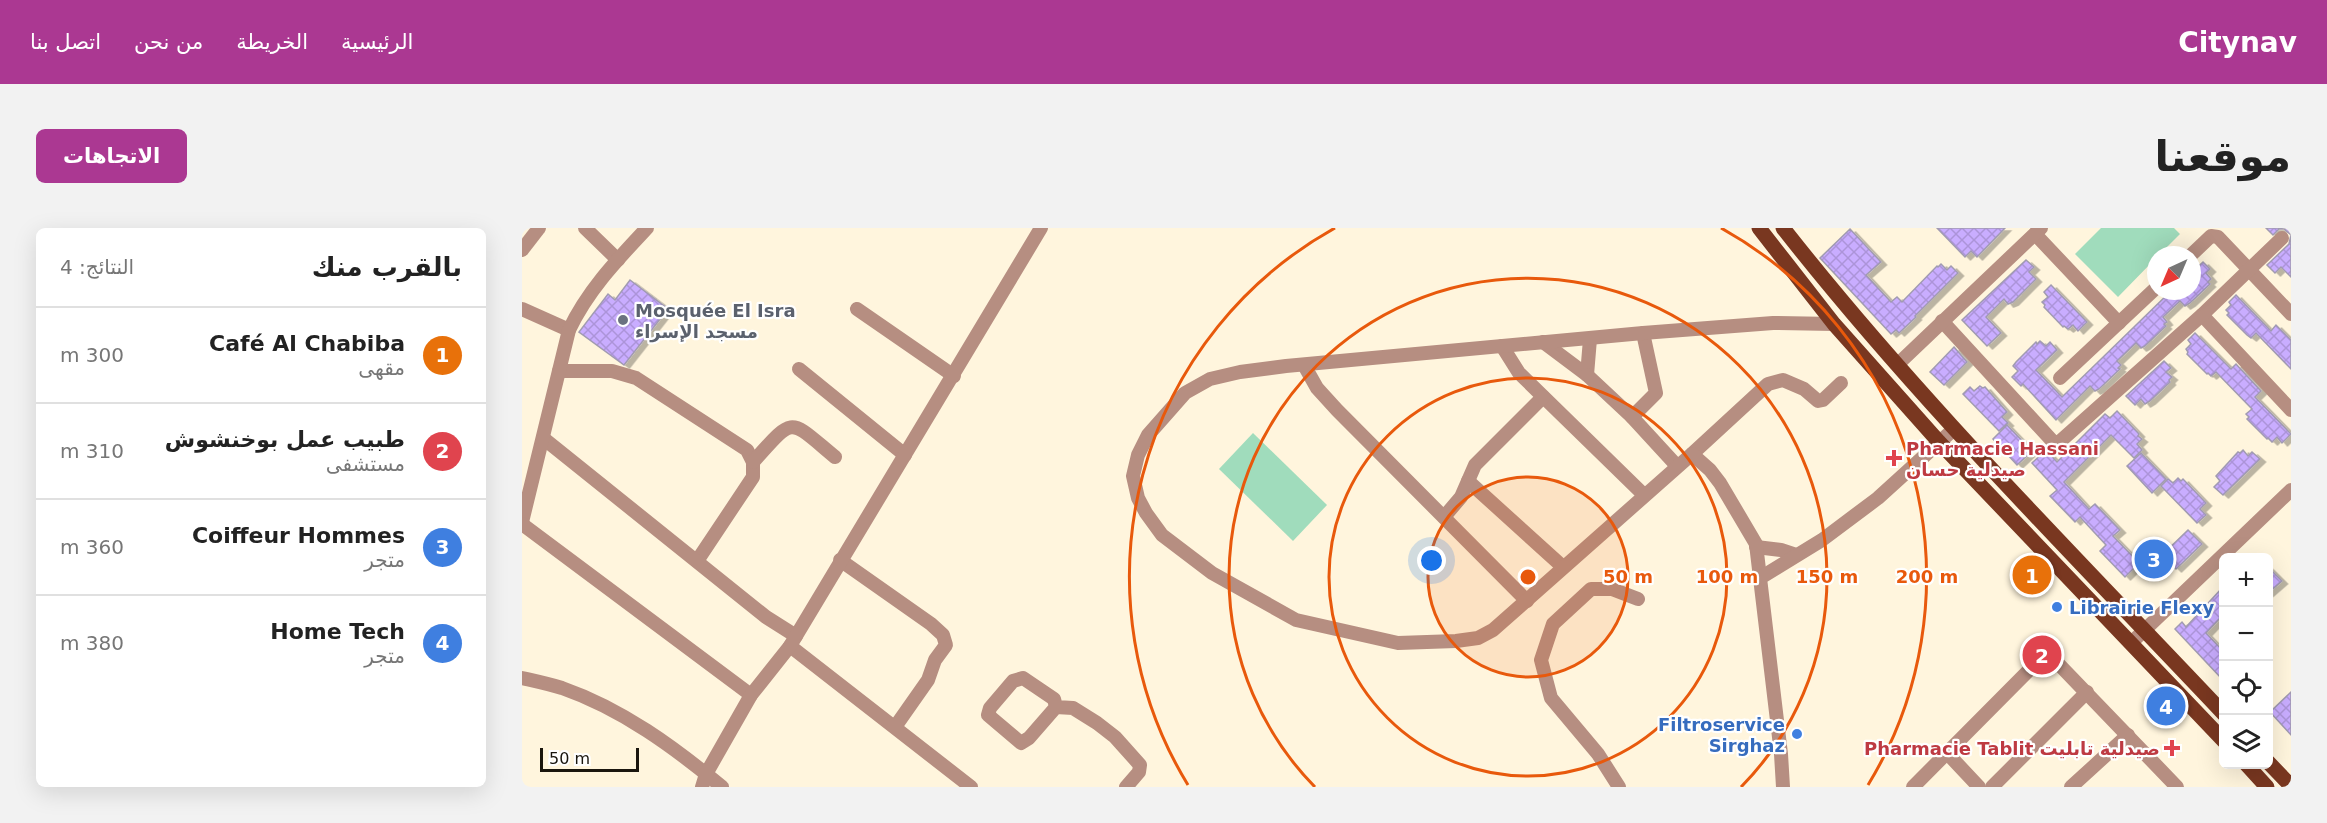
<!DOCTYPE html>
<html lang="ar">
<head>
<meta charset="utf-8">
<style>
	:root { --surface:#fff; --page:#f2f2f2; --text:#222; --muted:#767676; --line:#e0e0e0; --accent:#ab3892 }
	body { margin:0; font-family:"DejaVu Sans","Noto Sans Arabic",sans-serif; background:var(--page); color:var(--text); direction:rtl }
	.controls { position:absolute; right:18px; bottom:18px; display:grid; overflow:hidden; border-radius:9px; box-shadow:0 6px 24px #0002 }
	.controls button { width:54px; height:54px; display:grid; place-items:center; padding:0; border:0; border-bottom:2px solid var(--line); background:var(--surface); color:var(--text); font:30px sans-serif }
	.compass { position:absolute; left:1625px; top:18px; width:54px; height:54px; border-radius:50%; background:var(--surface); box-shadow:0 6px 24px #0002; rotate:224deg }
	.scale { position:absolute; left:18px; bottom:15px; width:99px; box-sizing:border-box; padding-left:6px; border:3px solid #1a160e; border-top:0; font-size:16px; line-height:21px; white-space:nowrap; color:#1a160e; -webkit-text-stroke:4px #fff; paint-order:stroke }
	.you { position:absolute; left:910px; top:333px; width:21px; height:21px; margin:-15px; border:4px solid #fff; border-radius:50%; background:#1a73e8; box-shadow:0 0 0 9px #1a73e833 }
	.badge { display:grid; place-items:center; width:39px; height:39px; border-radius:50%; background:var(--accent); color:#fff; font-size:20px; font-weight:700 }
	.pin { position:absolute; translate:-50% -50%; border:3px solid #fff; box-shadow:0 2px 6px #0006 }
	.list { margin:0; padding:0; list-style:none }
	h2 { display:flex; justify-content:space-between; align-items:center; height:78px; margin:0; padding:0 24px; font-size:26px }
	h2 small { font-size:20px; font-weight:400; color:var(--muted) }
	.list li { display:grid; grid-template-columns:39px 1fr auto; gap:18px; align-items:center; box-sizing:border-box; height:96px; padding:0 24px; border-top:2px solid var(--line) }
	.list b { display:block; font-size:22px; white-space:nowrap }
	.list p { margin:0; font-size:20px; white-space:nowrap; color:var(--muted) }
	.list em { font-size:20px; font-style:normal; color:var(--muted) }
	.icon { flex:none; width:33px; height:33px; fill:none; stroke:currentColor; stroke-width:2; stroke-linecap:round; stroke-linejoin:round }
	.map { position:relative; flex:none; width:1769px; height:559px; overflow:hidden; direction:ltr; border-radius:9px }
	header { display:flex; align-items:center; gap:36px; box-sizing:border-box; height:84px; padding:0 30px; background:var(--accent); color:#fff }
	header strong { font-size:28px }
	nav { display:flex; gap:33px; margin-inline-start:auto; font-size:21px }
	.intro { display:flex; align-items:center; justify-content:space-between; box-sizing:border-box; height:144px; padding:0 36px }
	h1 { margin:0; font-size:42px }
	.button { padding:15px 27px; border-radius:9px; background:var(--accent); color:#fff; font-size:21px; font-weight:700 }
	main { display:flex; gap:36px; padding:0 36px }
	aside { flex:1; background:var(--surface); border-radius:9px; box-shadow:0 6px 24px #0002 }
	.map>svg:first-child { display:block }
</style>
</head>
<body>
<header>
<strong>Citynav</strong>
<nav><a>الرئيسية</a><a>الخريطة</a><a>من نحن</a><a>اتصل بنا</a></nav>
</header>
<div class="intro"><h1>موقعنا</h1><a class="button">الاتجاهات</a></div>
<main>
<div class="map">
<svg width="1769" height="559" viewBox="0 0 1769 559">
	<defs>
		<pattern id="building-cross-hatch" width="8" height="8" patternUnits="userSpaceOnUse" patternTransform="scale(1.5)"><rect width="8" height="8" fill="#c9adff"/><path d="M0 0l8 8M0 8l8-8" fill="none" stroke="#ac94d9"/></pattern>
		<filter id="shadow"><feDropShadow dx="5.5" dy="3" stdDeviation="0" flood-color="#0004"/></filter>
	</defs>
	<rect width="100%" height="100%" fill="#fff5dd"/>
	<g fill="#a0dcbc">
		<path d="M 1579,0 L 1652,0 L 1658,6 L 1637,27 L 1634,27 L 1634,30 L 1596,69 L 1553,26 Z"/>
		<path d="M 731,205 L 805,277 L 771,313 L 697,241 Z"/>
	</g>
	<g fill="url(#building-cross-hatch)" stroke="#a19bb1" stroke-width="1.5" filter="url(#shadow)">
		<path d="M 1415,0 L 1483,0 L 1455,29 L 1449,23 L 1443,29 Z"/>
		<path d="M 1744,0 L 1769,0 L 1769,49 L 1759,39 L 1753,45 L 1745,37 L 1767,16 L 1769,7 L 1762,1 L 1757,1 L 1751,7 Z"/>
		<path d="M 1328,1 L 1359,34 L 1344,47 L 1369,74 L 1375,69 L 1380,74 L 1415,38 L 1416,39 L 1419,36 L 1425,42 L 1429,38 L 1436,45 L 1393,88 L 1394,89 L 1377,105 L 1374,102 L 1369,106 L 1298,30 Z"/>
		<path d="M 1504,32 L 1512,39 L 1507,44 L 1514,51 L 1491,74 L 1486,76 L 1482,71 L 1464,89 L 1479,105 L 1465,118 L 1440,92 Z"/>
		<path d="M 1681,34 L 1688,41 L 1684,45 L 1689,51 L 1686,54 L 1688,56 L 1668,75 L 1663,78 L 1658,73 L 1641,89 L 1645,94 L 1642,96 L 1644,98 L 1623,118 L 1619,120 L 1614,115 L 1595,133 L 1599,137 L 1596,140 L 1598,141 L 1577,161 L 1573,163 L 1568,158 L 1534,192 L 1501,156 L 1499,158 L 1490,149 L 1496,143 L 1491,138 L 1494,134 L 1514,114 L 1515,116 L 1518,113 L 1524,118 L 1528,114 L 1535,122 L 1514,142 L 1540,169 L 1649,63 L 1670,63 L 1670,44 Z"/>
		<path d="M 108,52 L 146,81 L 102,137 L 57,104 L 86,66 L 93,72 Z"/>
		<path d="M 1529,57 L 1565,94 L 1556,103 L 1551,97 L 1546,101 L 1542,98 L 1541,99 L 1522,79 L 1523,77 L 1520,74 L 1526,69 L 1522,64 Z"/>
		<path d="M 1714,67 L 1749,103 L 1754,97 L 1769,112 L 1769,141 L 1734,105 L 1729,110 L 1725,107 L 1705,87 L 1707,85 L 1704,82 L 1709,77 L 1707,74 Z"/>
		<path d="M 1673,105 L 1709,141 L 1714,136 L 1739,163 L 1733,169 L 1769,206 L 1760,215 L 1755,209 L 1750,214 L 1746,210 L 1745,211 L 1725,191 L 1727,189 L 1724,186 L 1730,181 L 1694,144 L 1689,148 L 1686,145 L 1685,146 L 1665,126 L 1666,124 L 1664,121 L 1669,116 L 1666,112 Z"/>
		<path d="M 1432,119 L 1445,134 L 1422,157 L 1408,144 Z"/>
		<path d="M 1642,133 L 1649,140 L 1644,144 L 1650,149 L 1647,152 L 1648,154 L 1628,173 L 1623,176 L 1619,171 L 1613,177 L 1604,168 Z"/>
		<path d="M 1458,158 L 1461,160 L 1463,159 L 1485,184 L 1480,189 L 1486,195 L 1477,203 L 1441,166 L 1448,159 L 1452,163 Z"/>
		<path d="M 1595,183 L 1617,206 L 1616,208 L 1620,211 L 1615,216 L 1620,222 L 1612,230 L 1589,207 L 1542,254 L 1567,281 L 1573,276 L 1598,302 L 1591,308 L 1617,335 L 1603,349 L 1578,323 L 1584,317 L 1558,289 L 1553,294 L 1528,268 L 1535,262 L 1510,235 L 1524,222 L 1535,234 L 1583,186 L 1588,190 Z"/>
		<path d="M 1485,197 L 1510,223 L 1495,237 L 1471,211 Z"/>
		<path d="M 1721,222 L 1726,228 L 1730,224 L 1738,231 L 1701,267 L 1692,259 L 1698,253 L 1694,248 L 1716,224 L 1718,225 Z"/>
		<path d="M 1619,225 L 1644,251 L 1630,265 L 1605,238 Z"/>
		<path d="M 1656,250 L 1659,253 L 1661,251 L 1684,275 L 1678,281 L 1684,287 L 1675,295 L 1639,258 L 1646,251 L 1651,255 Z"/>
		<path d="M 1666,302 L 1680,316 L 1654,341 L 1640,327 Z"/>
		<path d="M 1746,339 L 1760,353 L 1746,365 Z"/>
		<path d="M 1701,359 L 1701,387 L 1684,405 L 1701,423 L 1701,452 L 1653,401 L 1660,394 L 1664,399 Z"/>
		<path d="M 1769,464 L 1769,507 L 1748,484 Z"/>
	</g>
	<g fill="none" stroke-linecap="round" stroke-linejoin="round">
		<g stroke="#b68e81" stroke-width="14">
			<path d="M 63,0 L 96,32"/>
			<path d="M 1513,6 L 1597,95"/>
			<path d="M 0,22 L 17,0"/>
			<path d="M 1669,27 L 1689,8 L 1696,9 L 1769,86"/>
			<path d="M 0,81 L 47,102"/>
			<path d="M 335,81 L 432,148"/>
			<path d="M 1680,87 L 1769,182"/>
			<path d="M 1420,93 L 1534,217 L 1680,87 L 1760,10"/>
			<path d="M 1021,114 L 1065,147 L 1068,111"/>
			<path d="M 980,118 L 997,145 L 1122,267"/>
			<path d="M 1376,136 L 1519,0"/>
			<path d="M 782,137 L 795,160 L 815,182 L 1005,373"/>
			<path d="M 277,141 L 383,227"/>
			<path d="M 37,143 L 90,143 L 114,150 L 225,222 L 231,234 L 231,249 L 175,333"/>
			<path d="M 1065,147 L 1110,189 L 1155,238"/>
			<path d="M 1538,150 L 1634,60"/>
			<path d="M 1110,189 L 1134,165 L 1121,105"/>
			<path d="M 21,210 L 244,389 L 274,408"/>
			<path d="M 1170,226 L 1246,156 L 1261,152 L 1282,161 L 1296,173 L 1301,172 L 1319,155"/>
			<path d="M 231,234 C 273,187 266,190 313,229"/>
			<path d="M 946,253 L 1041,339"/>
			<path d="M 922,289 L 939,269 L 953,237 L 1021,169"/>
			<path d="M 0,294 L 47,102 C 66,62 95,32 125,0"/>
			<path d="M 0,296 L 229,467"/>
			<path d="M 1234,319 L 1259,322 L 1274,327"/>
			<path d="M 318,332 L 409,396 L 421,407 L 424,417 L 413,432 L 406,452 L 373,499"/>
			<path d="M 1238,350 L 1234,316 L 1198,255 L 1188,242 L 1170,226 L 971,402 L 956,410 L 934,413 L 876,415 L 774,392 L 690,345 L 640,307 L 624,285 L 616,270 L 611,248 L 616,227 L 626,207 L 663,165 L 688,151 L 718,144 L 764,138 L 1121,105 L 1251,95 L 1312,96"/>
			<path d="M 1609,415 L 1769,262"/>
			<path d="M 268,418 L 449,559"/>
			<path d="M 0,450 C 13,453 27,456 40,460 C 100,481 152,519 200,559"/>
			<path d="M 534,479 L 532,471 L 501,450 L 491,453 L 468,480 L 466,487 L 499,515 L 507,510 L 534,479 L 551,480 L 575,495 L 593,509 L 618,537 L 617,544 L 604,559"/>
			<path d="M 1426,526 L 1457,559"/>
			<path d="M 180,559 L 184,546 L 229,467 L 268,418 L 519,0"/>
			<path d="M 1097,559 L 1076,526 L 1029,470 L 1019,432 L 1031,396 L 1069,361 L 1090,361 L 1116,371"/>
			<path d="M 1261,559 L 1259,526 L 1238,350 L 1300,312 L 1356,270 L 1432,201"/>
			<path d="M 1391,559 L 1525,424 L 1655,559"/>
			<path d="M 1470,559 L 1565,464"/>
			<path d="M 1549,559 L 1606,507"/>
		</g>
		<g stroke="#793720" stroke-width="15">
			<path d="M 1237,0 L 1312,96 L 1417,214 L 1702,513"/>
			<path d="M 1261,0 C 1396,172 1552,327 1702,486"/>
			<path d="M 1746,534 L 1769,558"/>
			<path d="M 1724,536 L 1745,559"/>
		</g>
	</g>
	<circle cx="1006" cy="349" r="100" fill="#e8590c" fill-opacity=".12"/>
	<g fill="none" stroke="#e8590c" stroke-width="3">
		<circle cx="1006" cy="349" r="100"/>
		<circle cx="1006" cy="349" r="199"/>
		<path d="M793 559A299 299 0 1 1 1219 559"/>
		<path d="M666 557A399 399 0 0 1 813 0M1199 0A399 399 0 0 1 1346 557"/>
	</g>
	<circle fill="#6b7280" stroke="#fff" stroke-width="2" cx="101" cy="92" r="6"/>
	<g fill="#e0444e" stroke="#fff" stroke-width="2">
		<path d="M1369 221h6v6h6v6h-6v6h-6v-6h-6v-6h6z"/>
		<path d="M1647 511h6v6h6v6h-6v6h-6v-6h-6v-6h6z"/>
	</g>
	<g fill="#3f7fe0" stroke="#fff" stroke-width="2">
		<circle cx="1535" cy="379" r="6"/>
		<circle cx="1275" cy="506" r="6"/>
	</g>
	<g text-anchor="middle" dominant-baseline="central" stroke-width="4.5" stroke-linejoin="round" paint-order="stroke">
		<g font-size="18" font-weight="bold" fill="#5b616d" stroke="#fff" text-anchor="start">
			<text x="113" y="82">Mosquée El Isra<tspan x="113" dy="21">مسجد الإسراء</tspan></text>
		</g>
		<g font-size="18" font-weight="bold" fill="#be3a42" stroke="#fff" text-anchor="start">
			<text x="1384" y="220">Pharmacie Hassani<tspan x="1384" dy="21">صيدلية حسان</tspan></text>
			<text x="1638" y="520" text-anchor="end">Pharmacie Tablit صيدلية تابليت</text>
		</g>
		<g font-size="18" font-weight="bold" fill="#366cbe" stroke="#fff" text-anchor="start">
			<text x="1547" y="379">Librairie Flexy</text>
			<text x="1263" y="496" text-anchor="end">Filtroservice<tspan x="1263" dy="21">Sirghaz</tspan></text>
		</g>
	</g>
	<circle cx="1006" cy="349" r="9" fill="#e8590c" stroke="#fff" stroke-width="3"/>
	<g font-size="18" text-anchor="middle" font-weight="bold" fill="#e8590c" stroke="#fff" stroke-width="4.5" stroke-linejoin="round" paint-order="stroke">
		<text x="1106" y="355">50 m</text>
		<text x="1205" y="355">100 m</text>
		<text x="1305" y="355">150 m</text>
		<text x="1405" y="355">200 m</text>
	</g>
</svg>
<div class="controls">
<button>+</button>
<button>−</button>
<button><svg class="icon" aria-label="locate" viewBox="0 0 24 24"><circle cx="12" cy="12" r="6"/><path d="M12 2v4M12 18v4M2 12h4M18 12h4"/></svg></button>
<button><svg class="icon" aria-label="layers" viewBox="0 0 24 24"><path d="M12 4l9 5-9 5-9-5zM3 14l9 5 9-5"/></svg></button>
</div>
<svg class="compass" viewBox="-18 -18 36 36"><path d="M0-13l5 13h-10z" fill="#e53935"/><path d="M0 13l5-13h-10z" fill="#767676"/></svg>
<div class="scale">50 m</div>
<div class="you"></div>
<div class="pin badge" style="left:1510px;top:347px;background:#e8710a">1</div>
<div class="pin badge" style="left:1520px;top:427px;background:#e0444e">2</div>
<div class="pin badge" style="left:1632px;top:331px;background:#3f7fe0">3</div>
<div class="pin badge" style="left:1644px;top:478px;background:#3f7fe0">4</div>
</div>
<aside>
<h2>بالقرب منك<small>النتائج: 4</small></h2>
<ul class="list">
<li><span class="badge" style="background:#e8710a">1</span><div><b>Café Al Chabiba</b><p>مقهى</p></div><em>300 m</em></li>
<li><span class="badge" style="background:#e0444e">2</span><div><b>طبيب عمل بوخنشوش</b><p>مستشفى</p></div><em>310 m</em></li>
<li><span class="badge" style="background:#3f7fe0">3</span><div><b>Coiffeur Hommes</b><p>متجر</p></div><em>360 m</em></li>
<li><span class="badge" style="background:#3f7fe0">4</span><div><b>Home Tech</b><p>متجر</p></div><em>380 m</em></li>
</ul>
</aside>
</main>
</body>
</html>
